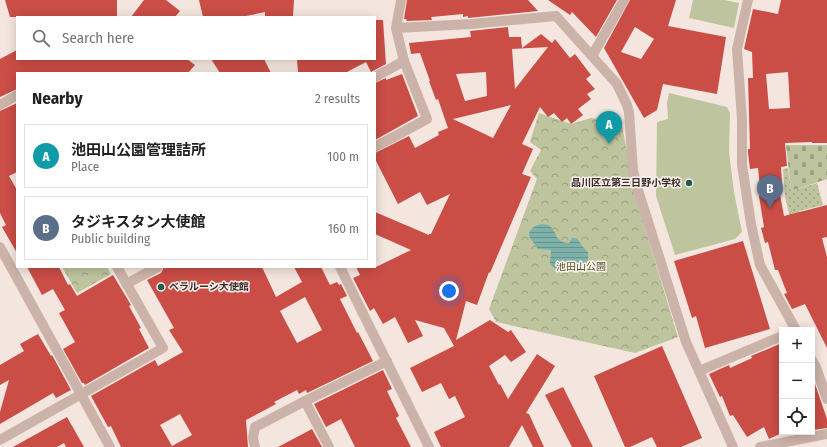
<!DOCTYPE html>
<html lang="en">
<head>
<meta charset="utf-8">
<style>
	:root { --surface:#fff; --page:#f6f6f6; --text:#202124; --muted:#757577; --line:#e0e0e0; --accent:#111827 }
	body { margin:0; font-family:"Fira Sans Condensed","Noto Sans JP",sans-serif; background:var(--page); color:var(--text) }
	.controls { position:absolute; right:12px; bottom:12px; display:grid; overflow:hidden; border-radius:0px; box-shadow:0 2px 10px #0003 }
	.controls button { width:36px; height:36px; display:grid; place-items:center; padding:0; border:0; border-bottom:1px solid var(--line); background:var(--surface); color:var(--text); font:20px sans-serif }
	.you { position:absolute; left:449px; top:291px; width:14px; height:14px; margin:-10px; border:3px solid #fff; border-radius:50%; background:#1a73e8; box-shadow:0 0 0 6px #1a73e833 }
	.badge { display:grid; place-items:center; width:26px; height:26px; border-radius:50%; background:var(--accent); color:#fff; font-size:13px; font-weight:700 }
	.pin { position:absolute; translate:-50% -33px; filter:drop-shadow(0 1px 2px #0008) }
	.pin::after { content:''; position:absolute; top:21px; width:14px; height:12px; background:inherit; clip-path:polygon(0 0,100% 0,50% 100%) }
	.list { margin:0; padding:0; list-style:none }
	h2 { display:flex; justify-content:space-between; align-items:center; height:52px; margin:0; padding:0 16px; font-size:17px }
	h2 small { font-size:13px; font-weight:400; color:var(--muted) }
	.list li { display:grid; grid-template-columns:26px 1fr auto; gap:12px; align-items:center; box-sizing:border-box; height:64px; margin:0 8px 8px; padding:0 8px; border:1px solid var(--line); border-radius:0px }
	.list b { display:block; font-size:15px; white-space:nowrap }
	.list p { margin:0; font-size:13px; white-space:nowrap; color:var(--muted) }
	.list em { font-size:13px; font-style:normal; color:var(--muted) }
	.icon { flex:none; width:22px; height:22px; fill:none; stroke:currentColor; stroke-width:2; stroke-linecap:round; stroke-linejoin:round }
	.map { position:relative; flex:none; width:827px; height:447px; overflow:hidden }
	.search { position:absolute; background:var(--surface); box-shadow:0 2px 10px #0003; left:16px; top:16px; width:360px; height:44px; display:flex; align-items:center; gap:10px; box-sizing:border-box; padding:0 14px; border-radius:0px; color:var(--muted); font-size:15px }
	.panel { position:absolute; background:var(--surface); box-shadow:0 2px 10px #0003; left:16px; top:72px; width:360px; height:196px; border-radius:0px }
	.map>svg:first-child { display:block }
</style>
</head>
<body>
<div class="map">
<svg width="827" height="447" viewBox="0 0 827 447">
	<defs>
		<pattern id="cemetery-stones" width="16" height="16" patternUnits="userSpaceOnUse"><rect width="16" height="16" fill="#bec49d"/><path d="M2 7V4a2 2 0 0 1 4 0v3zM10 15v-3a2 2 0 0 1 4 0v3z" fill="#9b9f80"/></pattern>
		<pattern id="park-crowns" width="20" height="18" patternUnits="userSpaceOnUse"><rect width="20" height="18" fill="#bec49d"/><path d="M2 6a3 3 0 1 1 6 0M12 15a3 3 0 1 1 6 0" fill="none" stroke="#9b9f80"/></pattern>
		<pattern id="garden-dots" width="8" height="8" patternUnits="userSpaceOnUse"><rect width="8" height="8" fill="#bec49d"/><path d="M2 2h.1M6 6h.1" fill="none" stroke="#9b9f80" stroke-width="1.8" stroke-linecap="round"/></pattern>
		<pattern id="water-rules" width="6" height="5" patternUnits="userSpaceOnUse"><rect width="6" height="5" fill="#7cb2aa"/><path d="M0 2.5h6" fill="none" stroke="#67918a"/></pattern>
	</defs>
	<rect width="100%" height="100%" fill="#f4e6de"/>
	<g fill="#bec49d">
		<path d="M 693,0 L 724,0 L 739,3 L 734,28 L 689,18 Z"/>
		<path d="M 669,93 L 727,107 L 730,113 L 729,152 L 734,192 L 742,232 L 735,239 L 675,255 L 656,196 L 657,122 L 668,119 L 667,103 Z"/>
	</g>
	<path fill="url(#cemetery-stones)" d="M 786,145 L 827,145 L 827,179 L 791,191 Z"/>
	<g fill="url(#park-crowns)">
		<path d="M 539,113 L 571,124 L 591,118 L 621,121 L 637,202 L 678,337 L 635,353 L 496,322 L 489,309 L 537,179 L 530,171 L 541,150 L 530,142 Z"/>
		<path d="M 62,267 L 107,267 L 111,274 L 77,293 Z"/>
	</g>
	<path fill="url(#garden-dots)" d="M 788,168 L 791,191 L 817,183 L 823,205 L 799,211 L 808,246 L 798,248 L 785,197 L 783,169 Z"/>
	<path fill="url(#water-rules)" d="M 542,224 C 560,225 550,242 569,243 L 572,238 L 577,238 L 583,247 L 588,252 L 588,260 C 575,269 564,277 550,264 L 551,250 L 538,249 L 530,238 L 529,233 C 532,227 536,225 542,224 Z"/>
	<g fill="#ca4d46" fill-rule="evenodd">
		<path d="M 5,0 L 117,0 L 117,17 L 10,17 Z"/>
		<path d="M 144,0 L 166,0 L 180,11 L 175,17 L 131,17 Z"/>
		<path d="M 199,0 L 294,0 L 293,17 L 265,17 L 265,12 L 241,17 L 203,17 Z"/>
		<path d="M 407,0 L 528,0 L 538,11 L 468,18 L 468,16 L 463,17 L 463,14 L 431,17 L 432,20 L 407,21 L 406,19 L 404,19 Z"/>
		<path d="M 548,0 L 617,0 L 596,37 L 572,12 L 570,15 Z"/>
		<path d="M 630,0 L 676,0 L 668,26 L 726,37 L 717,94 L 663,84 L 657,110 L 644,118 L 604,48 ZM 635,27 L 654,39 L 641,59 L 621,52 Z"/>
		<path d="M 781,0 L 827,0 L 827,143 L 812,143 L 812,142 L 785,143 L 787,166 L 781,167 L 782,183 L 778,184 L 784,216 L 827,205 L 827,237 L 822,238 L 827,257 L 827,348 L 805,304 L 792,309 L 784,294 L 787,293 L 778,270 L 775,270 L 768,242 L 765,243 L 761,228 L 764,227 L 759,196 L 761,196 L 758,168 L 750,169 L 748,153 L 748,149 L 750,149 L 748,78 L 753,78 L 752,52 L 744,49 L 753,9 L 778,14 ZM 788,72 L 790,108 L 769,109 L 766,74 Z"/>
		<path d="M 375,20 L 383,20 L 386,64 L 371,72 L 366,62 L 345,73 L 298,73 L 297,59 L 375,59 Z"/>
		<path d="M 508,27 L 509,37 L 521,37 L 522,48 L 541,34 L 552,43 L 555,39 L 570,58 L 575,54 L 591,75 L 586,79 L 595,89 L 587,94 L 591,99 L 578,109 L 583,115 L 571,124 L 567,118 L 562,122 L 554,113 L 548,117 L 540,107 L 522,144 L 533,149 L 522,174 L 531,177 L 490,273 L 489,272 L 477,305 L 466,301 L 456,340 L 490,320 L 508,332 L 511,330 L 526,352 L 511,362 L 505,355 L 489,366 L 499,385 L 500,384 L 508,399 L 537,354 L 555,366 L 526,413 L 529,414 L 544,447 L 533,447 L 522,425 L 509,447 L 441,447 L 434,432 L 465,417 L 455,396 L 449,399 L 441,383 L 422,392 L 410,368 L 454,346 L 444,328 L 415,320 L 423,336 L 408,343 L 395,317 L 383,324 L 374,308 L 370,311 L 353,278 L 360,275 L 356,267 L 376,267 L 411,250 L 375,234 L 375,212 L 429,235 L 429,234 L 431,234 L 450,194 L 427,205 L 420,192 L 398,204 L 375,159 L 375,153 L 409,136 L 415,148 L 439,135 L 438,132 L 448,128 L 438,99 L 436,100 L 429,81 L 430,81 L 420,53 L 411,54 L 409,43 L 471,37 L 470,31 ZM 548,47 L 515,89 L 512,49 ZM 486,72 L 487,96 L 465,101 L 456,74 ZM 511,105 L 493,138 L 453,119 L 499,108 Z"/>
		<path d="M 17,50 L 17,59 L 187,59 L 195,65 L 188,73 L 17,73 L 17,89 L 0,97 L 0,59 Z"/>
		<path d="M 211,59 L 264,59 L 271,73 L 220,73 Z"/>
		<path d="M 402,74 L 418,116 L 375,140 L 375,83 L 386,78 L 386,80 Z"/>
		<path d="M 17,103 L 17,172 L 9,176 L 17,190 L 17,253 L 2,227 L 6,225 L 0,213 L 0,111 Z"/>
		<path d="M 743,241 L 770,329 L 705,348 L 696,316 L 692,318 L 674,261 Z"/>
		<path d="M 27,267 L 59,267 L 68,285 L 70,284 L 77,296 L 113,275 L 131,305 L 129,306 L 141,328 L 139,329 L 149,348 L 85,385 L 84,383 L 82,383 L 63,349 L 75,342 L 59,313 L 65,310 L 53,289 L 42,295 Z"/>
		<path d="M 164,267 L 262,267 L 276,297 L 302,282 L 294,267 L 321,267 L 330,285 L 337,282 L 339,285 L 341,284 L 347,296 L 340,299 L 357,333 L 358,332 L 373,361 L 307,393 L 306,390 L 299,394 L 297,390 L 274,402 L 276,404 L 246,420 L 248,447 L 121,447 L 111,426 L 108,427 L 91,396 L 155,360 L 158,366 L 183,352 L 169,330 L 174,328 L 147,280 L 161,273 ZM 305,297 L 322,330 L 297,343 L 280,311 ZM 180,414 L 192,435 L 172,446 L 160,425 Z"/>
		<path d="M 38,334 L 51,356 L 52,355 L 71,390 L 56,398 L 53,393 L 0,424 L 0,412 L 9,380 L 0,385 L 0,365 L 24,351 L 20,344 Z"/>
		<path d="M 782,343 L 782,433 L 769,439 L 764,427 L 747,437 L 733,415 L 730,416 L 722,396 L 720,397 L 709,374 L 729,365 L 730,368 L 752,358 L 751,356 Z"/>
		<path d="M 662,346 L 702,438 L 681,447 L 657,447 L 652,437 L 630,447 L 625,447 L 594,376 Z"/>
		<path d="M 383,370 L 392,389 L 387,391 L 399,416 L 396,418 L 411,447 L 355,447 L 341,419 L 326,427 L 314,404 Z"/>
		<path d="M 812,381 L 814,381 L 827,419 L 827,428 L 813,430 Z"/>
		<path d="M 563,387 L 593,447 L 572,447 L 545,395 Z"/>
		<path d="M 67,417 L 84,447 L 66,447 L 64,443 L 57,447 L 13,447 Z"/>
		<path d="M 312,429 L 322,447 L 278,447 Z"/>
	</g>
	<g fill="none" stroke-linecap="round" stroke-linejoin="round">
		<g stroke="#ccb3a9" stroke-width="10">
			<path d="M 748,0 L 737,49 L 742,119 L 742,165 L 751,224 L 760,265 L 796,330"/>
			<path d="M 396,28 L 471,24 L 556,16"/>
			<path d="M 592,56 L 624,0"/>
			<path d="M 375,77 L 404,61"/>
			<path d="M 0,105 L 17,95"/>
			<path d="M 375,147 L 427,119 L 404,61 L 396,28 L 401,0"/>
			<path d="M 0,247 L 110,447"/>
			<path d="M 340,267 L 429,447"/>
			<path d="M 126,284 L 158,267"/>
			<path d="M 812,360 L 816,367 L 827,399"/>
			<path d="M 699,371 L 782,336"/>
			<path d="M 305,401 L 329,447"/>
			<path d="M 255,447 L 253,438 L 255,427 L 305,401 L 387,361"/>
			<path d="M 760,447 L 827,434"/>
		</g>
		<g stroke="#ccb3a9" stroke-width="10">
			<path d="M 556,16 L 617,84 L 627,105 L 629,112 L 633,170 L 638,190 L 686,342 L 733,447"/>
			<path d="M 0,440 L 163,348 L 117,267"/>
		</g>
	</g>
	<g fill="#1d5d55" stroke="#fbf1eb" stroke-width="1.5">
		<circle cx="689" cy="183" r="4"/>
		<circle cx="161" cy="287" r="4"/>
	</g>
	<g text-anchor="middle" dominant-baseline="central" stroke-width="3" stroke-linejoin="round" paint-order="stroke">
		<g font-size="10" font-weight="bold" fill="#392b29" stroke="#fbf1eb" text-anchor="end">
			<text x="681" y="183">品川区立第三日野小学校</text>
			<text x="169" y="287" text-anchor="start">ベラルーシ大使館</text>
		</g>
		<g font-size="10" fill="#51592c" stroke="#fbf1eb">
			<text x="581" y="267">池田山公園</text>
		</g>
	</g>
</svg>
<div class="controls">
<button>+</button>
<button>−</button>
<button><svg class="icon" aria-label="locate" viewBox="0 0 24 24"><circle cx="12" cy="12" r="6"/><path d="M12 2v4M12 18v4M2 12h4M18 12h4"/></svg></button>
</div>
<div class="you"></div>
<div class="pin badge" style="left:609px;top:144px;background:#0f9aa8">A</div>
<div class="pin badge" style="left:770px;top:208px;background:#5c6f8a">B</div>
<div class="search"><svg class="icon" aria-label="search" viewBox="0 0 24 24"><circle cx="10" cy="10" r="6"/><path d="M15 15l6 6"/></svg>Search here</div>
<section class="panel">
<h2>Nearby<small>2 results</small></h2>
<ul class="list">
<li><span class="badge" style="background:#0f9aa8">A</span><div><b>池田山公園管理詰所</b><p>Place</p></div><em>100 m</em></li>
<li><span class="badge" style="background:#5c6f8a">B</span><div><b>タジキスタン大使館</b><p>Public building</p></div><em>160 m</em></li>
</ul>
</section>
</div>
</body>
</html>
